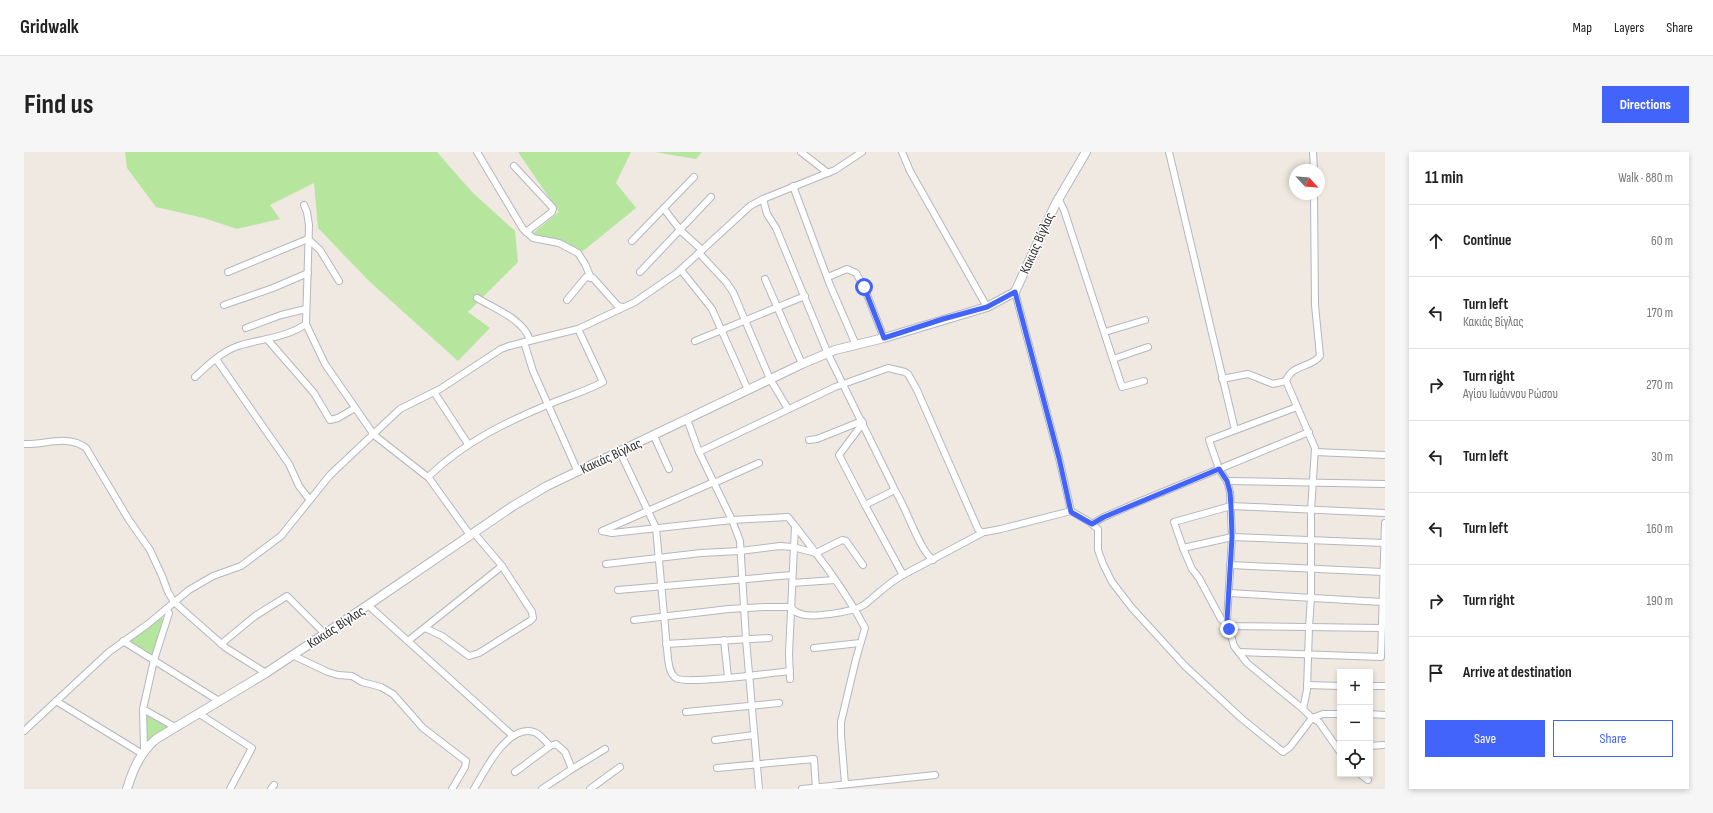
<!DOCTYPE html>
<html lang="en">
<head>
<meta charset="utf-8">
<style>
	:root { --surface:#fff; --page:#f6f6f6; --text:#222; --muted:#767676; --line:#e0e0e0; --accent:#4264fb }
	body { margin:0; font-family:"Sofia Sans Condensed",sans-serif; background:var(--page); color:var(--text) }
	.controls { position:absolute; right:12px; bottom:12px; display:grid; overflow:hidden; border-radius:0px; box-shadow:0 2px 6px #0003 }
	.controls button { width:36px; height:36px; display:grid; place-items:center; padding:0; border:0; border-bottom:1px solid var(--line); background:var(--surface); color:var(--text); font:20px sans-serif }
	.compass { position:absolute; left:1265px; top:12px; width:36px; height:36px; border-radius:50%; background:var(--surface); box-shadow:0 2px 6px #0003; rotate:116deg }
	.stop { position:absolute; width:12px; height:12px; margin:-9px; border:3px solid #4264fb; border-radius:50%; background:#fff }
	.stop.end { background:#4264fb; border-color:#fff; box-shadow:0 1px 4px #0008 }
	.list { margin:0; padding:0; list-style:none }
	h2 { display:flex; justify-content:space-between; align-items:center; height:52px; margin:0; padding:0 16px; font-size:17px }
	h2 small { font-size:13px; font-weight:400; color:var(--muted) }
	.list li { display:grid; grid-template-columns:26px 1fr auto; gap:12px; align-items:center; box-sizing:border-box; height:72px; padding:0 16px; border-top:1px solid var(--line) }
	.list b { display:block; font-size:15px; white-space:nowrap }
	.list p { margin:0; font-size:13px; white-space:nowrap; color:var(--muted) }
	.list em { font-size:13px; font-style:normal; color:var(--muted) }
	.actions { display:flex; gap:8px; padding:12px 16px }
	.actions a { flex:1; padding:9px 0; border:1px solid var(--accent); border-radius:0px; text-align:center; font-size:14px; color:var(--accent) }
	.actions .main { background:var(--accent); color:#fff }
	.icon { flex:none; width:22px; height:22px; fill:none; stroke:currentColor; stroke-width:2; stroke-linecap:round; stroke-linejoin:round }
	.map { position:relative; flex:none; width:1361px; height:637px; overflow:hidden; border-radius:0px }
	header { display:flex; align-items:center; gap:24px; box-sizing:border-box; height:56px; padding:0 20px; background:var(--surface); border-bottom:1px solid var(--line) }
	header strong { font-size:19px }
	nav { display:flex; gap:22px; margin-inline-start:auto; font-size:14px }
	.intro { display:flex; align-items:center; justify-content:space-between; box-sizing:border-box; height:96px; padding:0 24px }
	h1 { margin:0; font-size:28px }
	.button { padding:10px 18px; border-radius:0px; background:var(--accent); color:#fff; font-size:14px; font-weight:700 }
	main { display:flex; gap:24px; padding:0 24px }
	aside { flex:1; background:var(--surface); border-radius:0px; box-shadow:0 2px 6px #0003 }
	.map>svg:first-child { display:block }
</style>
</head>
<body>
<header>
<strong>Gridwalk</strong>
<nav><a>Map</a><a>Layers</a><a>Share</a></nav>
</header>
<div class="intro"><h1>Find us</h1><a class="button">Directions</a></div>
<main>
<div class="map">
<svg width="1361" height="637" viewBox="0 0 1361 637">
	<rect width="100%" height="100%" fill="#efe9e1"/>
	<g fill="#b6e59e">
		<path d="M 101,0 L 413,0 L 448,40 L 491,79 L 494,110 L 444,160 L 466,176 L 434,209 L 345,129 L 294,76 L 290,31 L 246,53 L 256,67 L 213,77 L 180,66 L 132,55 L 103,16 Z"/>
		<path d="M 494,0 L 607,0 L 592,31 L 612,56 L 559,99 L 534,89 L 508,82 L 535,60 Z"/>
		<path d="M 631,0 L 678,0 L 672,7 Z"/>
		<path d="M 138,466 L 141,469 L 129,503 L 105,489 Z"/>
		<path d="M 122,561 L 146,574 L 124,588 L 122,587 Z"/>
	</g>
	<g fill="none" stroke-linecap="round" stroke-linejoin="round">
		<g stroke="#b4b7c1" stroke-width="8">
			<g id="minor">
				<path d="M 453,0 L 499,77 L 509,86 L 535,91 L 554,101 L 561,112 L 567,126"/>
				<path d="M 777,0 L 804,21"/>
				<path d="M 878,0 L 886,19 L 963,155"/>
				<path d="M 1145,0 L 1211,278"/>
				<path d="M 1289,0 L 1290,18"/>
				<path d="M 490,14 L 529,56 L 528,60 L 502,80"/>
				<path d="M 769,34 L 806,133 L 832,193"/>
				<path d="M 1034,46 L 1040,58 L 1098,235 L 1120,229"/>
				<path d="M 739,47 L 743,62 L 752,76 L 804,202 L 869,334 L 870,337 L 867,340 L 841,353 L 815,303 L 839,271"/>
				<path d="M 280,53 L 283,60 L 285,73 L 282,172 L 301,212 L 350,283 L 405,326 L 446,383"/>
				<path d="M 640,57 L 657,79 L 678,98"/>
				<path d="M 608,89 L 670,25"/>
				<path d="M 675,101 L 702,130 L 709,140 L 746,227 L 764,257"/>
				<path d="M 657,118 L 688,157 L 724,238"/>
				<path d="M 204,120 L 284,87 L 296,98 L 315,129"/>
				<path d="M 616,120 L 687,45"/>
				<path d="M 804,125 L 823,117 L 832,121 L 840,135 L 860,186"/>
				<path d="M 741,127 L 778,212"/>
				<path d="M 991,140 L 1035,306 L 1047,359"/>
				<path d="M 453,146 C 471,157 499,167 506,188"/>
				<path d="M 543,148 L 562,125 L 569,126 L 594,154 L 599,155"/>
				<path d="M 200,153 L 249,136 L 284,121"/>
				<path d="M 222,176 L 257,163 L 282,157"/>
				<path d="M 1081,180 L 1121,168"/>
				<path d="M 243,187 L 290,241 L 306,268 L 314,266 L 331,256"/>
				<path d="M 671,189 L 781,144"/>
				<path d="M 500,190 L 509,219 L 554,320"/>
				<path d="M 192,207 L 265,312 L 275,334 L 285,347"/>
				<path d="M 1089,207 L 1124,195"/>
				<path d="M 171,225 C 184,213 197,200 214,194 C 236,187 262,186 282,172"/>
				<path d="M 1198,227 L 1224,222 L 1249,232 L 1262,229"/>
				<path d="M 410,240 L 444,292"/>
				<path d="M 1273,255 L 1185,288 L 1195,317 L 1203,329 L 1206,340 L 1208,385 L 1203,469 L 1210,494 L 1223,511 L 1279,557"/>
				<path d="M 663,267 L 675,300 L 708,368 L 764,365 C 792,401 820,436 841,476 L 832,507 L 817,570 L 817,583 L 821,632"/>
				<path d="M 630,284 L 645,317"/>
				<path d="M 785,288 L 793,287 L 838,269"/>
				<path d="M 0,292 C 21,293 44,282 62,296 L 105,368 L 126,398 L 138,424 L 144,440 L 150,450 L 202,496 L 242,521"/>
				<path d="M 596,300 L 632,376 L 644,507 C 645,514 646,522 652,526 C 662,533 748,521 766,519"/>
				<path d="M 675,300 L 811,235 L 864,216 L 881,220 L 884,222 L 893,238 L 954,377 L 957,380 L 961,380 L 977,377 L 1047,359 L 1064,369 L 1074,377 L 1074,398 L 1079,412 L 1088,430 L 1108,456 L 1161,514 L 1217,566 L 1259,600 L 1266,595 L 1288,566 L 1279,557 L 1283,538 L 1285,475 L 1287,446 L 1287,359 L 1291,296 L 1262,229 C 1268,212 1287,216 1296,204 L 1291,153 L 1290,42"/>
				<path d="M 1291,300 L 1361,303"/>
				<path d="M 404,325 C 441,289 486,268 533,249 C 548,243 564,238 579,230 L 554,177"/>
				<path d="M 1203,329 L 1361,332"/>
				<path d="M 690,330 L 578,379 L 588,381 L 708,368 L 716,389 L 722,487 L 735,637"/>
				<path d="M 690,331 L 735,311"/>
				<path d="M 870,337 C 882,354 895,398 909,408"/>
				<path d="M 841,353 L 879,423 L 960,380"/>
				<path d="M 1068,372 L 1080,365 L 1117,349 L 1285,280"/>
				<path d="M 1159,396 L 1208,385 L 1360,391"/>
				<path d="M 582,412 L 677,401 L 716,399 L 756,394 L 769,395 L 792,401 L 818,388 L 822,389 L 839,413"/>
				<path d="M 1206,413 L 1359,420"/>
				<path d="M 768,431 L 811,428"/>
				<path d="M 594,438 L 768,423"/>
				<path d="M 1205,441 L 1358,450"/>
				<path d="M 344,453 L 489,584"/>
				<path d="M 610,468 L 705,457 L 741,455 L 767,455 C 769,458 773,461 777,462 C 789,466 829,460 840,453 C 853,443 864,431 879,423"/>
				<path d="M 401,476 L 418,484 L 445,504 L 455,501 L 506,469 L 509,466 L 508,460 L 478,414"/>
				<path d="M 1357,476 L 1204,474 L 1197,467 L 1175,426 L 1168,417 L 1159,396 L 1150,370 L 1207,354 L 1361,361"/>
				<path d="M 700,488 L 704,525"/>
				<path d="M 99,489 L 195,549"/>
				<path d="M 384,489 L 478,414 L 450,381"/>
				<path d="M 197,492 L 231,464 L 263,444 L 301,482"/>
				<path d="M 642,492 L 745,486"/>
				<path d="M 790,496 L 836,491"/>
				<path d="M 1215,500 L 1357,505 L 1361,371"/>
				<path d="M 268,503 L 304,520 L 314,523 L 328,524 L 338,530 L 357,535 L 369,542 L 399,576 L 442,609 L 441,615 L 428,637"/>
				<path d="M 766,527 L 765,501 L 771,374"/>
				<path d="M 1283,533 L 1316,534"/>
				<path d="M 1346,534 L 1361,534"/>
				<path d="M 32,549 L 117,601"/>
				<path d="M 119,557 L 151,575"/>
				<path d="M 662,560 L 755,551"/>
				<path d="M 174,561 L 228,596 L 206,637"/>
				<path d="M 1346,562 L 1361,563"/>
				<path d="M 1288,566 L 1295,570 L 1316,600"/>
				<path d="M 1288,566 L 1299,562 L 1316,562"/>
				<path d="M 0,579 L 85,500 L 124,472 L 165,438 L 189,424 L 217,414 L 257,384 L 306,323 L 376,257 L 416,237 L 477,197 L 485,194 L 554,177 L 611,150 L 653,121 L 726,54 L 739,47 L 811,18 L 838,0"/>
				<path d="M 691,588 L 730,583"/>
				<path d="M 1346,594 L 1359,593"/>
				<path d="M 120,598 L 119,557 L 130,508 L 145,461 L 142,457"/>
				<path d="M 693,616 L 790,607 L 792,637"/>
				<path d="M 548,617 L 581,597"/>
				<path d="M 1336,622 L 1344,628"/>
				<path d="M 247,637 L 250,633"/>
				<path d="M 450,637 C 460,620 484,571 510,580 C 516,582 521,589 526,594 L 491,620"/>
				<path d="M 518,637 L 548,617 L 541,600 L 532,592 L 526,594"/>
				<path d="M 566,637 L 596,615"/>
				<path d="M 778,637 L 911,623"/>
			</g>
		</g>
		<g stroke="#b4b7c1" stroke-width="10">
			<path id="tertiary" d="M 103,637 C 109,617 116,601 132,587 L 242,521 L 344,453 L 489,354 L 523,334 L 778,212 L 811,198 L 860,186 L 963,155 L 991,140 L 1031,53 L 1062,0"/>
		</g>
		<use href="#minor" stroke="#fff" stroke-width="6"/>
		<use href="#tertiary" stroke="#fff" stroke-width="8"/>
	</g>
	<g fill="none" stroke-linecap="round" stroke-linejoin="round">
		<path stroke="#4264fb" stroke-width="5" d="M 840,135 L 860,186 L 919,167 L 963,155 L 991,140 L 1035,306 L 1047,360 L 1068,372 L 1080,365 L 1195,317 L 1203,329 L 1206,340 L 1207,354 L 1208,385 L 1203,469 L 1205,477"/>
	</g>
	<g text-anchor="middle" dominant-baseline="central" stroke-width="3" stroke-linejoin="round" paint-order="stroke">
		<g font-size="14" fill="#2e2e2e" stroke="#fff">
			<text transform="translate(1013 91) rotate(-66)">Κακιάς Βίγλας</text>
			<text transform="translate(587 304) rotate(-25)">Κακιάς Βίγλας</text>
			<text transform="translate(312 475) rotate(-33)">Κακιάς Βίγλας</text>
		</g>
	</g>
</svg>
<div class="controls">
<button>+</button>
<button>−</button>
<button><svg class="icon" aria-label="locate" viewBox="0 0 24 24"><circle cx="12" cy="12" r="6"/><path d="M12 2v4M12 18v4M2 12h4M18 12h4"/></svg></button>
</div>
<svg class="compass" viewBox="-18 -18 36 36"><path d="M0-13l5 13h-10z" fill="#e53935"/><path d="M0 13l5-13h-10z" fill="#767676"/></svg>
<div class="stop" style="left:840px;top:135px"></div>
<div class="stop end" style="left:1205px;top:477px"></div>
</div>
<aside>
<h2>11 min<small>Walk · 880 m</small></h2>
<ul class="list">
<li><svg class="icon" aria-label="ahead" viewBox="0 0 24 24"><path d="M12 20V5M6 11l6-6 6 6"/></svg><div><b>Continue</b></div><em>60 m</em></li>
<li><svg class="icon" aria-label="left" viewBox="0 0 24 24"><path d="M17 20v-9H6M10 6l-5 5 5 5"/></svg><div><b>Turn left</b><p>Κακιάς Βίγλας</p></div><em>170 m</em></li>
<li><svg class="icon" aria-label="right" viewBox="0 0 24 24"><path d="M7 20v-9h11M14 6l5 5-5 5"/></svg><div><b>Turn right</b><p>Αγίου Ιωάννου Ρώσου</p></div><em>270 m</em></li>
<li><svg class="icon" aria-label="left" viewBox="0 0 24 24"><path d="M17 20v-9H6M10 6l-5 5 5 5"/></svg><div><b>Turn left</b></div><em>30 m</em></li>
<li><svg class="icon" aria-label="left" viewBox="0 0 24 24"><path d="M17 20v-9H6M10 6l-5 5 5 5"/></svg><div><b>Turn left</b></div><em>160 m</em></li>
<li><svg class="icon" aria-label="right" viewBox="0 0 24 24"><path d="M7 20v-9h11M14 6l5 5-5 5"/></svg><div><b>Turn right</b></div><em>190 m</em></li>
<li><svg class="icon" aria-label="arrive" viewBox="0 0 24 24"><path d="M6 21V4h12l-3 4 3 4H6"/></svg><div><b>Arrive at destination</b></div></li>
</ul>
<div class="actions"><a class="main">Save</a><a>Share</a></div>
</aside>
</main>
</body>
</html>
